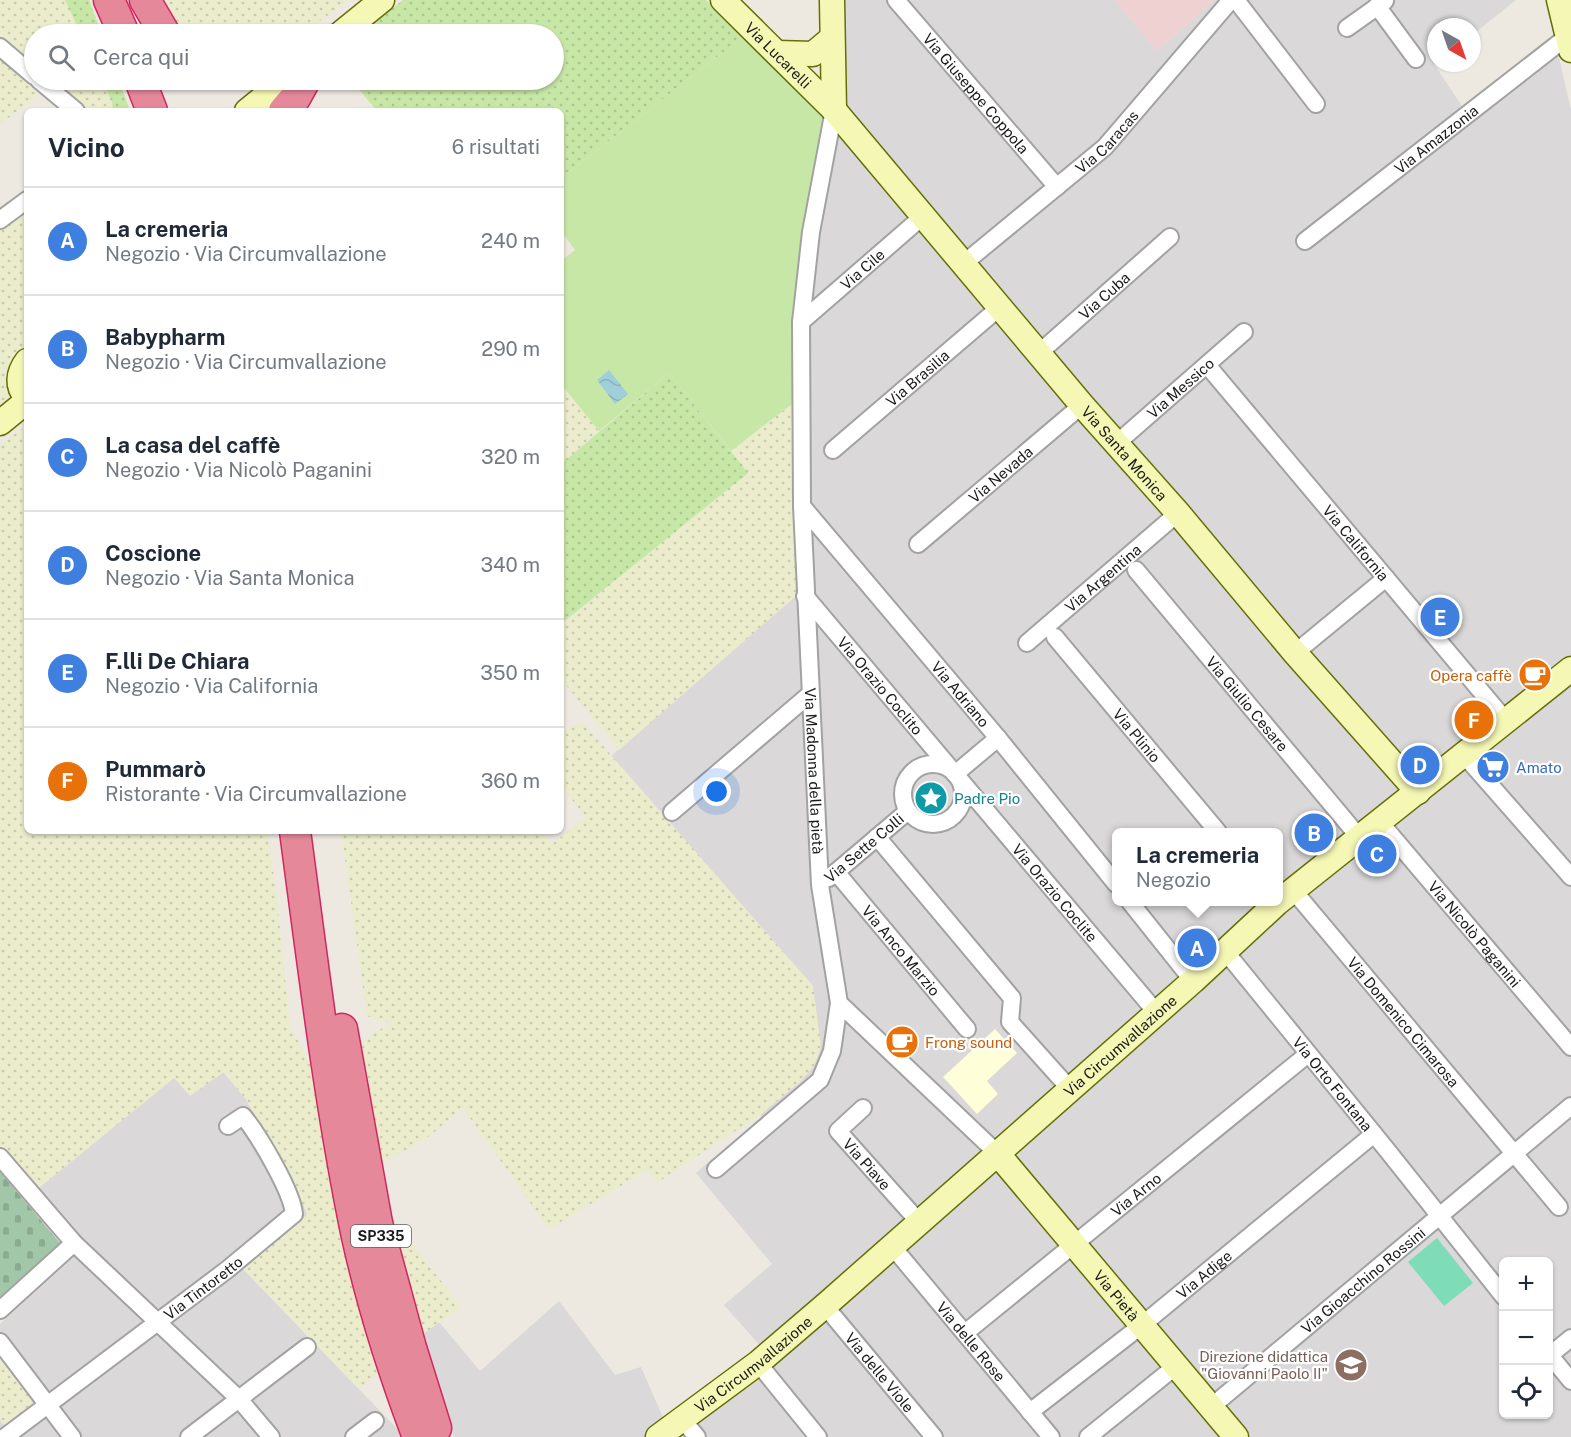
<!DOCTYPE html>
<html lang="it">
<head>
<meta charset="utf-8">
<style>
	:root { --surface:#fff; --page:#f6f6f7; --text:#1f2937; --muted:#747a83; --line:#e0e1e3; --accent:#c40303 }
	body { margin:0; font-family:"Public Sans",sans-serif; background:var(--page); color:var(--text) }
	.controls { position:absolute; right:18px; bottom:18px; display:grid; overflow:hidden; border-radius:9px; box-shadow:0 2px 4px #0004 }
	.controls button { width:54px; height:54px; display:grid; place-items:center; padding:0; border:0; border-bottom:2px solid var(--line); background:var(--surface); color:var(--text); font:30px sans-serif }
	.compass { position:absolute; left:1427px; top:18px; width:54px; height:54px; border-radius:50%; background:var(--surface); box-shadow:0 2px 4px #0004; rotate:140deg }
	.you { position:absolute; left:717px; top:792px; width:21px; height:21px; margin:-15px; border:4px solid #fff; border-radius:50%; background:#1a73e8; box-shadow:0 0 0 9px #1a73e833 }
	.badge { display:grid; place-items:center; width:39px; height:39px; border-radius:50%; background:var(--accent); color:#fff; font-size:20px; font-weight:700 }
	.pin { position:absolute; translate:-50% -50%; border:3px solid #fff; box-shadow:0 2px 6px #0006 }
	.popup { position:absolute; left:1112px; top:828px; width:171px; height:78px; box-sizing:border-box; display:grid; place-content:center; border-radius:9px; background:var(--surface); filter:drop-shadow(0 2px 4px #0005); font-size:20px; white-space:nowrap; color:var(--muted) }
	.popup b { font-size:22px; color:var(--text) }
	.popup::after { content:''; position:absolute; left:50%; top:100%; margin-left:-12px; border:12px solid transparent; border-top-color:var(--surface) }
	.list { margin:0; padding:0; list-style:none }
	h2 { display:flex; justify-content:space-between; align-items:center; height:78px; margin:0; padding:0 24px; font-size:26px }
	h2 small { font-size:20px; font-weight:400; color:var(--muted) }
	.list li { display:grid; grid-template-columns:39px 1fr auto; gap:18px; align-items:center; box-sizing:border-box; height:108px; padding:0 24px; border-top:2px solid var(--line) }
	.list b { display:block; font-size:22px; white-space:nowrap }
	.list p { margin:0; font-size:20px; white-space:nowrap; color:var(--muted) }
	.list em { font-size:20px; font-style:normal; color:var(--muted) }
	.icon { flex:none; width:33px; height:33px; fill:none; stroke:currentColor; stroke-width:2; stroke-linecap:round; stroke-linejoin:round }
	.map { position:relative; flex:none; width:1571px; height:1437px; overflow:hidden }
	.search { position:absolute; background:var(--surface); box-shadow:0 2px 4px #0004; left:24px; top:24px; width:540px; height:66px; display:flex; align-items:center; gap:15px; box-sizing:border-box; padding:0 21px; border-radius:33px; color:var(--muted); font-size:22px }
	.panel { position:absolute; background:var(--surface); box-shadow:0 2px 4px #0004; left:24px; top:108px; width:540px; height:726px; border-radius:9px }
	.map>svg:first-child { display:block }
</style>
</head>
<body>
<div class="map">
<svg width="1571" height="1437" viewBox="0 0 1571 1437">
	<defs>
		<pattern id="farmland-dots" width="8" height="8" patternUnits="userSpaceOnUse" patternTransform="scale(1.5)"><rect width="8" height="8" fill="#eaeccc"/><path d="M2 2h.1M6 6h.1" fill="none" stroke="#c8caaf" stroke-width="1.8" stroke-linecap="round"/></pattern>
		<pattern id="grass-dots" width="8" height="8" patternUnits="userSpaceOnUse" patternTransform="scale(1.5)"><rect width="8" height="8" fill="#c7e7a6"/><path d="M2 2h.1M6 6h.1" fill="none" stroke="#aac68e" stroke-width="1.8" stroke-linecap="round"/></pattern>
		<pattern id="cemetery-stones" width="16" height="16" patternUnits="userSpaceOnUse" patternTransform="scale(1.5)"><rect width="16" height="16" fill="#a2c6a8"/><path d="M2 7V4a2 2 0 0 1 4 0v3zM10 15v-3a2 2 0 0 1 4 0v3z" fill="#8baa90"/></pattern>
		<pattern id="water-waves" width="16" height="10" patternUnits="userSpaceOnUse" patternTransform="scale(1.5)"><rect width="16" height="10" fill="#a1cedb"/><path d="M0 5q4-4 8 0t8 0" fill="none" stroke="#8ab0bb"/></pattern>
	</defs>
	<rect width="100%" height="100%" fill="#ede9e1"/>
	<g fill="#dad8d8" fill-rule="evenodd">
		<path d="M 825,0 L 1115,0 L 1157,51 L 1214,0 L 1516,0 L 1472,35 L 1472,27 L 1436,27 L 1436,63 L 1434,64 L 1464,109 L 1555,40 L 1571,110 L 1571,1437 L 454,1437 L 417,1338 L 439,1322 L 480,1371 L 559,1301 L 615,1375 L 641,1367 L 665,1422 L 763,1349 L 724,1305 L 772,1264 L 696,1173 L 712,1159 L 761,1125 L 761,1114 L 800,1082 L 813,986 L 611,756 L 797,595 L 792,404 L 797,286 L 825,113 ZM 1116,832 L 1278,832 L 1278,902 L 1116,902 ZM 1504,1262 L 1548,1262 L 1548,1414 L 1504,1414 Z"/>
		<path d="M 223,1072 L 245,1098 L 294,1181 L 308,1215 L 242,1268 L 405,1437 L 0,1437 L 0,1324 L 84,1248 L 35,1191 L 174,1078 Z"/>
	</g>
	<path fill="#eed1d0" d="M 1115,0 L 1214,0 L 1157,51 Z"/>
	<path fill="#fefed8" d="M 995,1029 L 1017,1053 L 987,1081 L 998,1094 L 977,1114 L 943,1077 Z"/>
	<g fill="url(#farmland-dots)">
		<path d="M 0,0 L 65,0 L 81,34 L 34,34 L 34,67 L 0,39 Z"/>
		<path d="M 153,0 L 349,0 L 302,34 L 174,34 Z"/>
		<path d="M 0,53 L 44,91 L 0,124 Z"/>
		<path d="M 51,80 L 102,80 L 112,102 L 113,111 L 88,111 Z"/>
		<path d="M 27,206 L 27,355 L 10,392 L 13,403 L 0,414 L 0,226 Z"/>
		<path d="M 561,384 L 599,431 L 561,464 Z"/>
		<path d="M 792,404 L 797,595 L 619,750 L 561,679 L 561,625 L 747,473 L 731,451 Z"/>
		<path d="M 27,425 L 27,831 L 267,831 L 276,890 L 290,1027 L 316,1072 L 390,1023 L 367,1016 L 341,831 L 541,831 L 552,844 L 586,817 L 561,786 L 561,733 L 575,725 L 584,724 L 813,986 L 821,1047 L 814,1066 L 800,1082 L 761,1114 L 657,1183 L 647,1170 L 549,1229 L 463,1108 L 427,1138 L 360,1176 L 461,1307 L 403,1348 L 359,1389 L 242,1267 L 307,1215 L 294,1181 L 245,1098 L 224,1072 L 190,1096 L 174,1078 L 35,1191 L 0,1150 L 0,445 Z"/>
		<path d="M 0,1355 L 39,1406 L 7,1430 L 0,1420 Z"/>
	</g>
	<g fill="url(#grass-dots)">
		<path d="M 65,0 L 89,0 L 102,34 L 81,34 Z"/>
		<path d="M 403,0 L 706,0 L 743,37 L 561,178 L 561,111 L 377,111 L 351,80 L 554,80 L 554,34 L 360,34 Z"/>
		<path d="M 102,80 L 119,80 L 130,111 L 113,111 L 112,102 Z"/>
		<path d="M 669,373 L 748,473 L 561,624 L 561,464 Z"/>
	</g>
	<path fill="url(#cemetery-stones)" d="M 0,1172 L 60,1243 L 0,1297 Z"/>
	<path fill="#c7e7a6" d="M 743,37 L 825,113 L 797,285 L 792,404 L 731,451 L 669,373 L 599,431 L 561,384 L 561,261 L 575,250 L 561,231 L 561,178 Z"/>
	<path fill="#7fdcb8" d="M 1437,1238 L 1473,1283 L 1444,1306 L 1408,1262 Z"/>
	<path fill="url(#water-waves)" d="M 609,370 L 628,394 L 615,404 L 597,380 Z"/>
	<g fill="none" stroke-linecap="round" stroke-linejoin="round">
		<g stroke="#a2a2a2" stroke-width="20">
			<g id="street">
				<path id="s1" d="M 896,0 L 1057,187"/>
				<path d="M 1236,0 L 1316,104"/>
				<path d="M 1377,6 L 1416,59"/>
				<path d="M 1347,28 L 1385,1"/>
				<path d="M 0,47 L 34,76"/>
				<path d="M 39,80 L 76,111"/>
				<path id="s2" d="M 834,110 L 811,232 L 801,322 L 802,506 L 820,885 L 839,1003 L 997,1153"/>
				<path d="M 0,220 L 27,200"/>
				<path id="s3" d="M 1305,241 L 1568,36"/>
				<path id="s4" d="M 963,264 L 1105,147 L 1231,0"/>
				<path id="s5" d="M 801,322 L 922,217"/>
				<path id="s6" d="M 1039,353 L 1170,237"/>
				<path id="s7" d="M 1207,365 L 1506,721"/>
				<path id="s8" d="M 1117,443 L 1244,332"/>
				<path id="s9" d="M 833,450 L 1000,307"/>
				<path id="s10" d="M 802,506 L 998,738 L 1116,884"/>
				<path id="s11" d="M 918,544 L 1082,405"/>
				<path id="s12" d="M 1136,570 L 1359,837"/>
				<path id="s13" d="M 805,596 L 1156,1012"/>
				<path id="s14" d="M 1055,637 L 1218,832"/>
				<path id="s15" d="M 1027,643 L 1178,513"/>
				<path d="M 1295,653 L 1386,578"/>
				<path d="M 1464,755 L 1571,877"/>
				<circle cx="933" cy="794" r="30"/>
				<path d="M 955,774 L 998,738"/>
				<path d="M 672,812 L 810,694"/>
				<path id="s16" d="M 1379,821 L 1571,1047"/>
				<path d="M 877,837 L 1012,998 L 1010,1022 L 1070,1089"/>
				<path id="s17" d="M 836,872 L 967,1029"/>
				<path d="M 829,878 L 908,811"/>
				<path id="s18" d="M 1293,890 L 1559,1207"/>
				<path d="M 1130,902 L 1193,981"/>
				<path id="s19" d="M 1225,951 L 1387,1150 L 1504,1297"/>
				<path id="s20" d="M 863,1108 L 838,1131 L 919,1222"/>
				<path d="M 0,1157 L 74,1243 L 239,1399 L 271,1437"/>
				<path d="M 716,1169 L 820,1080 L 832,1051 L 839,1003"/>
				<path id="s21" d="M 892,1246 L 1051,1437"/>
				<path id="s22" d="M 825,1306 L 934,1437"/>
				<path d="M 0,1310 L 74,1243"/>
				<path id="s23" d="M 965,1333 L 1308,1054"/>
				<path d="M 0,1342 L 72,1437"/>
				<path d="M 1548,1353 L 1571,1381"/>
				<path d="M 1550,1355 L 1571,1338"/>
				<path d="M 758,1363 L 818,1437"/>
				<path id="s24" d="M 1211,1407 L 1571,1106"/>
				<path id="s25" d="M 1030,1412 L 1142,1325 L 1374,1134"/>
				<path d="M 682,1419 L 697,1437"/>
				<path id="s26" d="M 5,1437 L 228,1269 L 294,1214 C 292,1191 258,1134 243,1116 L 228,1126"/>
				<path d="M 189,1437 L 307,1347"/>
				<path d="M 354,1437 L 375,1421"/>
				<path d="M 1088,1437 L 1176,1366"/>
			</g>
		</g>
		<g stroke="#646f06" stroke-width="27">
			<g id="secondary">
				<path id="s27" d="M 723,0 L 834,110 L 1082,405 L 1178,513 L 1295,653 L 1418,792"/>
				<path d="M 832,0 L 834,110"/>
				<path d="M 1559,0 L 1571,50"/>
				<path d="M 340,34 L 382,0"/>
				<path d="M 777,53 L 813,54 L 832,38"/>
				<path d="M 247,111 L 285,80"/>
				<path d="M 27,361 C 18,373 16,386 27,398"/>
				<path d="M 0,423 L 27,401"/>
				<path id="s28" d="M 997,1153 L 1236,1437"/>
				<path id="s29" d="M 658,1437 L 758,1363 L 828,1303 L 1193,981 L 1277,903 L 1571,669"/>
			</g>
		</g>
		<g stroke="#d32661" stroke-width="33">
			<g id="highway">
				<path d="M 109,0 L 124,34"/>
				<path d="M 145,0 L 165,34"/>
				<path d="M 140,80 L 152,111"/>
				<path d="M 284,111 L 295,98 L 305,80"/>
				<path d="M 295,831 C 313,965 329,1100 356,1232 C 371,1301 393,1371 418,1437"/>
				<path d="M 342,1029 L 377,1223 L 411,1348 L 436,1428"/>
			</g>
		</g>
		<use href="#street" stroke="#fff" stroke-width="16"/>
		<use href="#secondary" stroke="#f5f8b4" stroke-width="24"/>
		<use href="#highway" stroke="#e4889a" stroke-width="30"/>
	</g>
	<defs>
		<g id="cafe-disc" transform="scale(1.725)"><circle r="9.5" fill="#e8710a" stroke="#fff"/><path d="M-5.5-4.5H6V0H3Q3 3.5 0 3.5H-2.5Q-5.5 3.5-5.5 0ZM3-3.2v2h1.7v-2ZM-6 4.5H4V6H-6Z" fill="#fff"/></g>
		<g id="supermarket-disc" transform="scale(1.725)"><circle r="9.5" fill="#3f7fe0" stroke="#fff"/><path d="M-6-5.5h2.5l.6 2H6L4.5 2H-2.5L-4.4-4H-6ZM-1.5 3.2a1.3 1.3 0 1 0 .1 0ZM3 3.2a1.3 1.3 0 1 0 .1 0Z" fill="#fff"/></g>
		<g id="sight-disc" transform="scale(1.725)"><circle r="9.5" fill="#0f9aa8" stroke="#fff"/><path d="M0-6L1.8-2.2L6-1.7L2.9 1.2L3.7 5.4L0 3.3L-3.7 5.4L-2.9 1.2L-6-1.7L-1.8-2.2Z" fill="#fff"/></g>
		<g id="school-disc" transform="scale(1.725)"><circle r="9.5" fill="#8d6e63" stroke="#fff"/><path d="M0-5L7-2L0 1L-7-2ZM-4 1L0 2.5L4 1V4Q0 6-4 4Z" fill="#fff"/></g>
	</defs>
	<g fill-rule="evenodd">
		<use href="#cafe-disc" x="1535" y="675"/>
		<use href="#supermarket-disc" x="1493" y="767"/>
		<use href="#sight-disc" x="931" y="798"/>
		<use href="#cafe-disc" x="902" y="1042"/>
		<use href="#school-disc" x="1351" y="1365"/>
	</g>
	<g text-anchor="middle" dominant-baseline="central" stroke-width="4.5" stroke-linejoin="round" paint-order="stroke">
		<rect fill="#fff" stroke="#5f5f5f" stroke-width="1.5" x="351" y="1225" width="60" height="22" rx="4.5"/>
		<g font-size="14" font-weight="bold" fill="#1b1b1b">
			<text x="381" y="1236">SP335</text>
		</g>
		<g font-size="15" fill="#1b1b1b" stroke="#fff">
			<text stroke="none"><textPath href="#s27" startOffset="78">Via Lucarelli</textPath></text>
			<text stroke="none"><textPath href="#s1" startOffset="123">Via Giuseppe Coppola</textPath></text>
			<text stroke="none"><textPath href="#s3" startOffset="166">Via Amazzonia</textPath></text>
			<text stroke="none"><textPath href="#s4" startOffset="189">Via Caracas</textPath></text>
			<text stroke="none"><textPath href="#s5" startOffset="81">Via Cile</textPath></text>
			<text stroke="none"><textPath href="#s6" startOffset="87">Via Cuba</textPath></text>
			<text stroke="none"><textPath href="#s9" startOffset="111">Via Brasilia</textPath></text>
			<text stroke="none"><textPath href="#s8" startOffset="84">Via Messico</textPath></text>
			<text stroke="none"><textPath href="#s27" startOffset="606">Via Santa Monica</textPath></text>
			<text stroke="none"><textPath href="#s11" startOffset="108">Via Nevada</textPath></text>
			<text stroke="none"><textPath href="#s7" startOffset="232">Via California</textPath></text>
			<text stroke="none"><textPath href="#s15" startOffset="100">Via Argentina</textPath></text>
			<text stroke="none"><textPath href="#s13" startOffset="117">Via Orazio Coclito</textPath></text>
			<text stroke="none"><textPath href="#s10" startOffset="246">Via Adriano</textPath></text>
			<text stroke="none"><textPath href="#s12" startOffset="174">Via Giulio Cesare</textPath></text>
			<text stroke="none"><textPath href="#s14" startOffset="128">Via Plinio</textPath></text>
			<text stroke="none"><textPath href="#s2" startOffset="664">Via Madonna della pietà</textPath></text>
			<text transform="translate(864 848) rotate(-40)">Via Sette Colli</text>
			<text stroke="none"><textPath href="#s13" startOffset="388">Via Orazio Coclite</textPath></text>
			<text stroke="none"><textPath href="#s16" startOffset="148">Via Nicolò Paganini</textPath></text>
			<text stroke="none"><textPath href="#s17" startOffset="102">Via Anco Marzio</textPath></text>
			<text stroke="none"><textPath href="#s18" startOffset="172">Via Domenico Cimarosa</textPath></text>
			<text stroke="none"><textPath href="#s29" startOffset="606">Via Circumvallazione</textPath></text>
			<text stroke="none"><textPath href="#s19" startOffset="171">Via Orto Fontana</textPath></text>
			<text stroke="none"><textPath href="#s20" startOffset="78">Via Piave</textPath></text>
			<text stroke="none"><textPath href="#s23" startOffset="220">Via Arno</textPath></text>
			<text stroke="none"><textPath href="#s25" startOffset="222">Via Adige</textPath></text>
			<text stroke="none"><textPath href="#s24" startOffset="198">Via Gioacchino Rossini</textPath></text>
			<text stroke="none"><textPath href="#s26" startOffset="248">Via Tintoretto</textPath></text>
			<text stroke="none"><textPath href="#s28" startOffset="186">Via Pietà</textPath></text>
			<text stroke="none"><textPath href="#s21" startOffset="124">Via delle Rose</textPath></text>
			<text stroke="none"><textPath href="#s29" startOffset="120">Via Circumvallazione</textPath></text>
			<text stroke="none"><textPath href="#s22" startOffset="86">Via delle Viole</textPath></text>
		</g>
		<g font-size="15" fill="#c56008" stroke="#fff" text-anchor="end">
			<text x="1512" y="675">Opera caffè</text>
			<text x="925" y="1042" text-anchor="start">Frong sound</text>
		</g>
		<g font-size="15" fill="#366cbe" stroke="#fff" text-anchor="start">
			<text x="1516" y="767">Amato</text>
		</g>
		<g font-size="15" fill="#0d838f" stroke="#fff" text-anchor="start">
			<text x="954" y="798">Padre Pio</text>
		</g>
		<g font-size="15" fill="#785e54" stroke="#fff" text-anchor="end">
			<text x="1328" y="1356">Direzione didattica<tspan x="1328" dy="17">"Giovanni Paolo II"</tspan></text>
		</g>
	</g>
</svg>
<div class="controls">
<button>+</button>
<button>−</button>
<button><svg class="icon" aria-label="locate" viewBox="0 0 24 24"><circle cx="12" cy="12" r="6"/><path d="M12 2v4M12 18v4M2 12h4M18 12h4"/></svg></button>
</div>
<svg class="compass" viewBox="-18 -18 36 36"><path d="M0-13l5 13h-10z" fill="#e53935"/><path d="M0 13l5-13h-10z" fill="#747a83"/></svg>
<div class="you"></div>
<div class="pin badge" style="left:1197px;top:948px;background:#3f7fe0">A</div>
<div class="popup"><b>La cremeria</b>Negozio</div>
<div class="pin badge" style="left:1314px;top:833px;background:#3f7fe0">B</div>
<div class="pin badge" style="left:1377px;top:854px;background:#3f7fe0">C</div>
<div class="pin badge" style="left:1420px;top:765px;background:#3f7fe0">D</div>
<div class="pin badge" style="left:1440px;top:617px;background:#3f7fe0">E</div>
<div class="pin badge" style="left:1474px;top:720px;background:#e8710a">F</div>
<div class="search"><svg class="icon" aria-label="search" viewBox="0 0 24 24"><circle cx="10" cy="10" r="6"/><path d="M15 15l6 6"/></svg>Cerca qui</div>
<section class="panel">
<h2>Vicino<small>6 risultati</small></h2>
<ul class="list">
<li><span class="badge" style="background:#3f7fe0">A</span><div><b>La cremeria</b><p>Negozio · Via Circumvallazione</p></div><em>240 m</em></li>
<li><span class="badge" style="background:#3f7fe0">B</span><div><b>Babypharm</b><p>Negozio · Via Circumvallazione</p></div><em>290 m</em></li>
<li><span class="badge" style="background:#3f7fe0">C</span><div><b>La casa del caffè</b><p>Negozio · Via Nicolò Paganini</p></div><em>320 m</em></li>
<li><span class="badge" style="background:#3f7fe0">D</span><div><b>Coscione</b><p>Negozio · Via Santa Monica</p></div><em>340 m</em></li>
<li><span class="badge" style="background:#3f7fe0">E</span><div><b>F.lli De Chiara</b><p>Negozio · Via California</p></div><em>350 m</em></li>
<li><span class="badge" style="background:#e8710a">F</span><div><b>Pummarò</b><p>Ristorante · Via Circumvallazione</p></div><em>360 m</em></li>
</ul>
</section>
</div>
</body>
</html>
